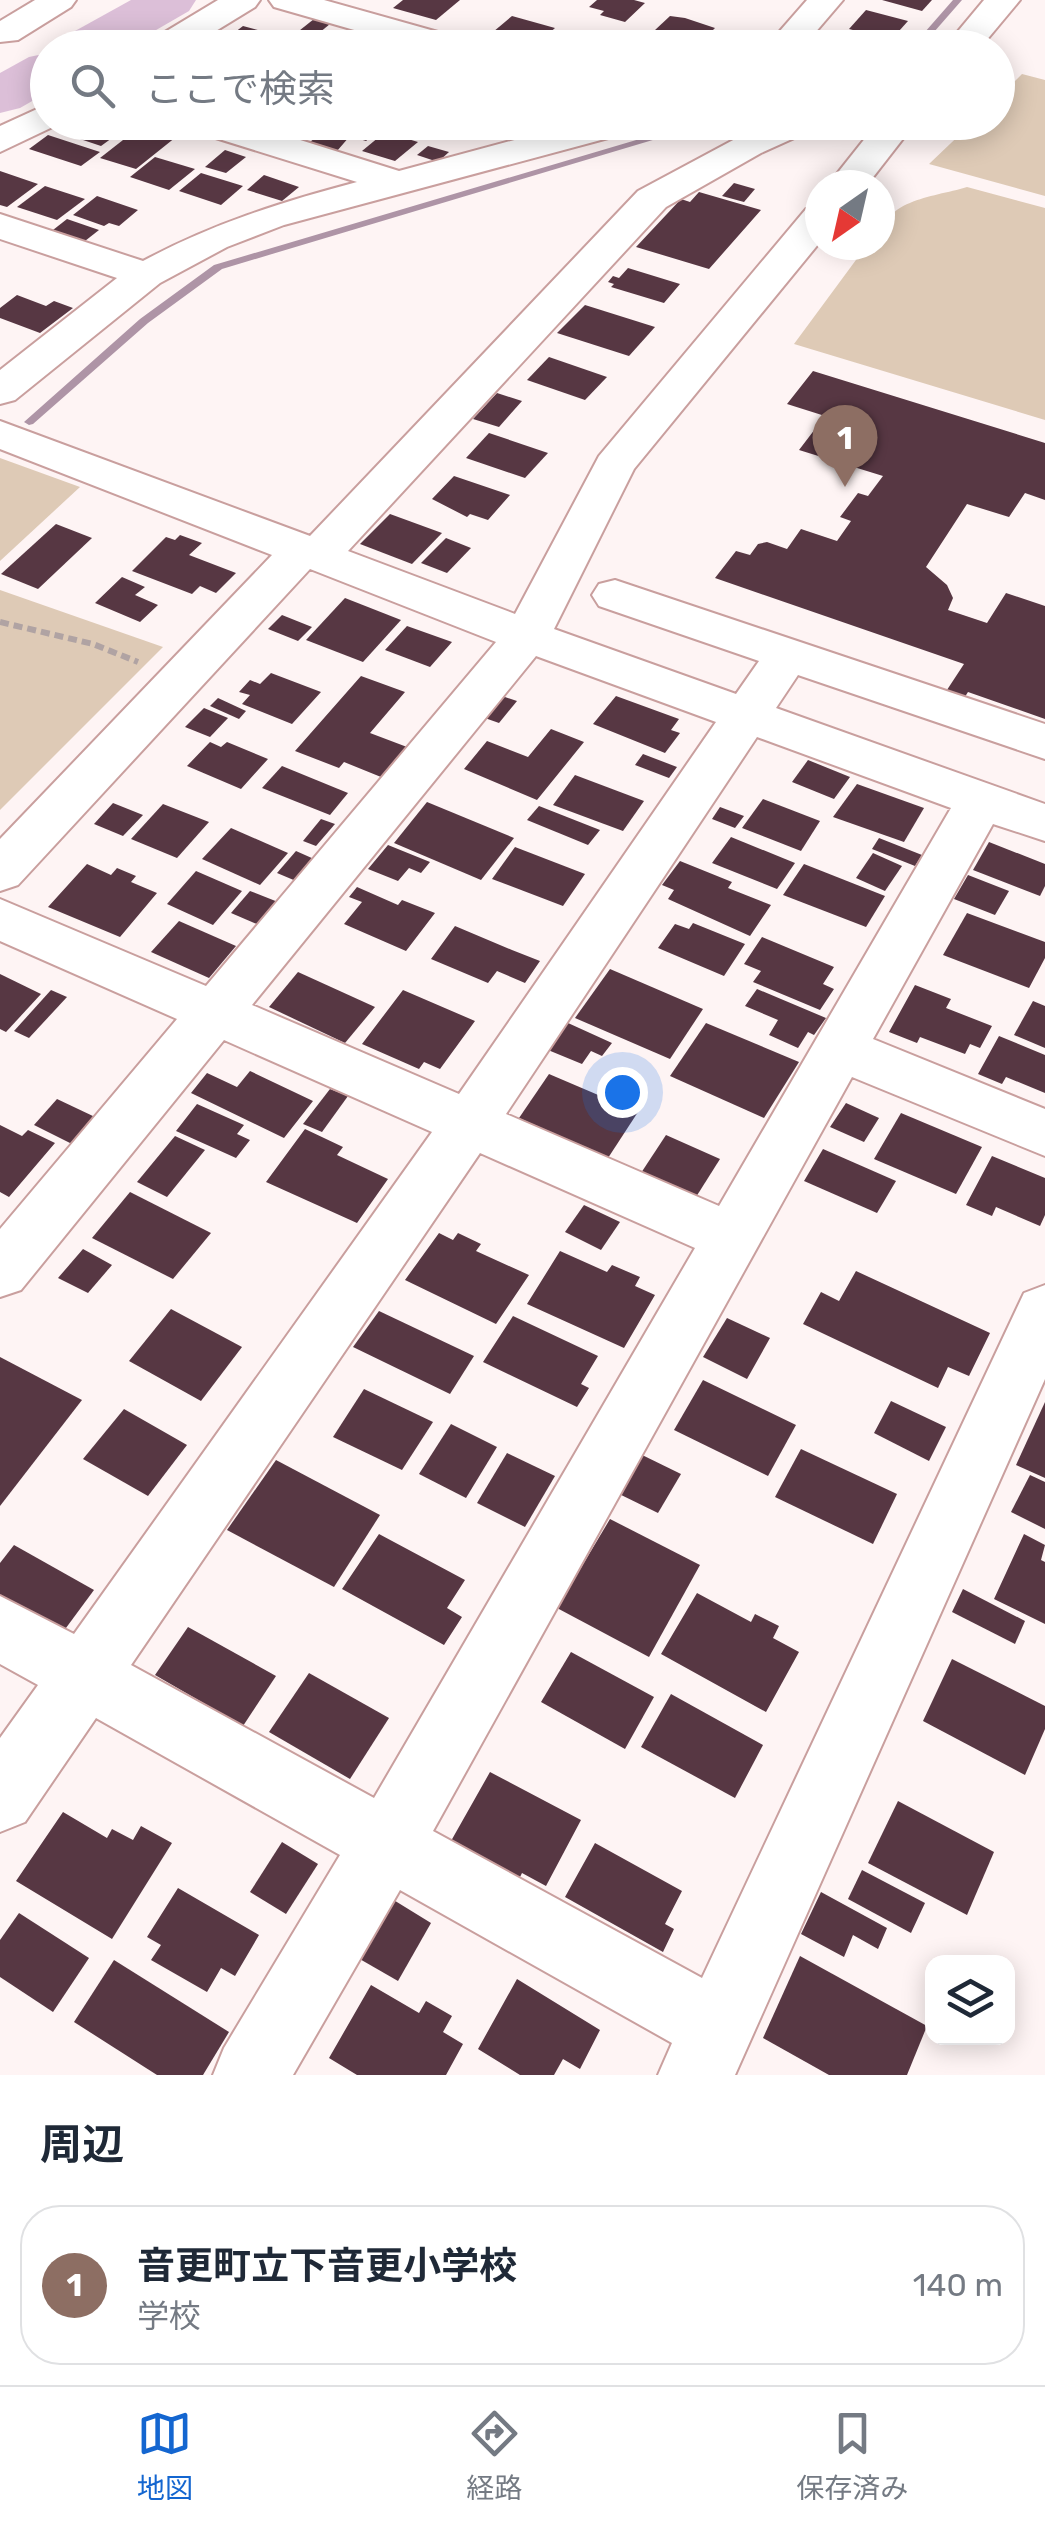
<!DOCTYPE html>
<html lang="ja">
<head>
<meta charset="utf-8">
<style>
	:root { --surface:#fff; --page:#f2f2f3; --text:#1f2937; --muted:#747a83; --line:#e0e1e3; --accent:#1466d0 }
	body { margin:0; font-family:Rubik,"Noto Sans JP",sans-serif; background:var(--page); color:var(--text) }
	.controls { position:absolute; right:30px; bottom:30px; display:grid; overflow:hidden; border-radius:20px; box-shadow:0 5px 25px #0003 }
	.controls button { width:90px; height:90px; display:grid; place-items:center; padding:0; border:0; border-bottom:2px solid var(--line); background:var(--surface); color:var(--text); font:50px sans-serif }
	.compass { position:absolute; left:805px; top:170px; width:90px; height:90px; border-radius:50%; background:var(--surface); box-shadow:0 5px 25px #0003; rotate:214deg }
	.you { position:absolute; left:622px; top:1092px; width:35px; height:35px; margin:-25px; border:8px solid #fff; border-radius:50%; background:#1a73e8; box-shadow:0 0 0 15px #1a73e833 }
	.badge { display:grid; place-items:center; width:65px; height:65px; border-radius:50%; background:var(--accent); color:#fff; font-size:32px; font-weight:700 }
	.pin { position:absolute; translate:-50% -82px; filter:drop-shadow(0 2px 5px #0008) }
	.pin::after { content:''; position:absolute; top:52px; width:35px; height:30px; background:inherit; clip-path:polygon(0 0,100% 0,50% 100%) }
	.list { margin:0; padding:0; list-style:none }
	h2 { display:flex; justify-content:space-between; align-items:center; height:130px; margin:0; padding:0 40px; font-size:42px }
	h2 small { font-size:32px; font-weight:400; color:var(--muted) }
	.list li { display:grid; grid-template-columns:65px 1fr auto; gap:30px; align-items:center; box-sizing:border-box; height:160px; margin:0 20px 20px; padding:0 20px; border:2px solid var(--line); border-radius:40px }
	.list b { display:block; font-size:38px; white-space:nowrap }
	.list p { margin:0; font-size:32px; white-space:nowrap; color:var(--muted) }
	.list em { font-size:32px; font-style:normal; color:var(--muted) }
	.icon { flex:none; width:55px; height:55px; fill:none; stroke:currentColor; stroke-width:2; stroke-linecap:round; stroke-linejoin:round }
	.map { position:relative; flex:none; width:1045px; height:2075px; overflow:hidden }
	.search { position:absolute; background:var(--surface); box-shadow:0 5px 25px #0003; left:30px; right:30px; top:30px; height:110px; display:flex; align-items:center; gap:25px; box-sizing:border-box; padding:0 35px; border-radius:55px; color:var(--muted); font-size:38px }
	.sheet { height:310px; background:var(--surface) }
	nav { display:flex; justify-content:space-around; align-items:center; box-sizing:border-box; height:140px; border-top:2px solid var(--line); background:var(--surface); font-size:28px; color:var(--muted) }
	nav a { display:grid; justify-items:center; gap:5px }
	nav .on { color:var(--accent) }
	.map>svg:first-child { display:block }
</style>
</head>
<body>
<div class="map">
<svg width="1045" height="2075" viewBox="0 0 1045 2075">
	<rect width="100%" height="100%" fill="#fef4f4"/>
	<g fill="#decab6">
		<path d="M 1022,74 L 1045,80 L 1045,196 L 929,164 L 972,123 L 998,122 L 998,98 Z"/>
		<path d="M 967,187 L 1045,208 L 1045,420 L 794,344 L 867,245 L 880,245 C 880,199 931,198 967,187 Z"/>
		<path d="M 0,458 L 80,487 L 0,561 Z"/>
		<path d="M 0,590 L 163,647 L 0,810 Z"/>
	</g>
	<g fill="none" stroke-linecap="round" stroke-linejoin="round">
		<g fill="#ae94a6" fill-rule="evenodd">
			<path d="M 953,0 L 962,0 L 920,48 L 911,48 Z"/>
			<path d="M 697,122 L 713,122 L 222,269 L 148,323 L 33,424 L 29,425 L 24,422 L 140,319 L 214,265 Z"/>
		</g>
		<g fill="#dcbfd8" fill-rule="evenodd">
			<path d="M 131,0 L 196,0 L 189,11 L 125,48 L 58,48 L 66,36 Z"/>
			<path d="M 48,53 L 48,92 L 20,108 L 0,113 L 0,73 L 29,57 Z"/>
		</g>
	</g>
	<g fill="#573743">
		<path d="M 403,0 L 460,0 L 436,20 L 393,8 Z"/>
		<path d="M 597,0 L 634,0 L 645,3 L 625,22 L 600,15 L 604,11 L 589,7 Z"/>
		<path d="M 882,0 L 932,0 L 922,11 Z"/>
		<path d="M 866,10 L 908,21 L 891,40 L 849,29 Z"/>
		<path d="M 512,16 L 555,28 L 537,44 L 493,32 Z"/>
		<path d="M 670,16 L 685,18 L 715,28 L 700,43 L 654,31 Z"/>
		<path d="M 314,19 L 330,24 L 314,37 L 302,41 L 290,38 Z"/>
		<path d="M 243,26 L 284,37 L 270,48 L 227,48 L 234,42 L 226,39 Z"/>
		<path d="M 718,30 L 735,34 L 740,30 L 766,37 L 755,48 L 724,48 L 708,39 Z"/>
		<path d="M 146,122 L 164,122 L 186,129 L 136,169 L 100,158 Z"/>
		<path d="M 289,122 L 294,122 L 312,128 L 299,139 L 277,133 Z"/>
		<path d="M 329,122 L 382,122 L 386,124 L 366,141 L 350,136 L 337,151 L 310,142 L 321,133 L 332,136 L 335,133 L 322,129 Z"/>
		<path d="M 102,123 L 123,130 L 101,146 L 80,139 Z"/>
		<path d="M 385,132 L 418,142 L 395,161 L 362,151 Z"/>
		<path d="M 48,135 L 100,152 L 81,166 L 29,149 Z"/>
		<path d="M 428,146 L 449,152 L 438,162 L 417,155 Z"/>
		<path d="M 225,150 L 246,157 L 226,173 L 205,167 Z"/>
		<path d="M 155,157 L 195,169 L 169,190 L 130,177 Z"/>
		<path d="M 0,171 L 38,184 L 7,207 L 0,205 Z"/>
		<path d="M 201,173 L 243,186 L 221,205 L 179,191 Z"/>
		<path d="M 264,175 L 299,187 L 282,201 L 247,190 Z"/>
		<path d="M 734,183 L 755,189 L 744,202 L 722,196 Z"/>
		<path d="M 45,186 L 85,199 L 57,220 L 17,207 Z"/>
		<path d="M 699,192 L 761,210 L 709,269 L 636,247 L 681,199 L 690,202 Z"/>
		<path d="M 97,196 L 138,210 L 119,226 L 109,223 L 104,226 L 73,215 Z"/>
		<path d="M 67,219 L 99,230 L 85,241 L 53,230 Z"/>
		<path d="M 628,268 L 680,284 L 664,303 L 611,287 L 614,284 L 608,282 L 613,276 L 619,278 Z"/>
		<path d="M 17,295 L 46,306 L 54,301 L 73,308 L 40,333 L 0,318 L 0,308 Z"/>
		<path d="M 585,305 L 655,327 L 629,356 L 557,333 Z"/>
		<path d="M 549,357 L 607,377 L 585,400 L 527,380 Z"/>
		<path d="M 813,371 L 1045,443 L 1045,500 L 1025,493 L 1009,517 L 967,504 L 926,567 L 947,585 L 953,598 L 948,610 L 987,623 L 1006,593 L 1045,606 L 1045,719 L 968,692 L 961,703 L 943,696 L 964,664 L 715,578 L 736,551 L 750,555 L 758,544 L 767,542 L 787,549 L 801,529 L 837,541 L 851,521 L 840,517 L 858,493 L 868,496 L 883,476 L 799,450 L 825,416 L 787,404 Z"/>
		<path d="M 497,393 L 522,401 L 499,427 L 473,419 Z"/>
		<path d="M 489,433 L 548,453 L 525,478 L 466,458 Z"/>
		<path d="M 454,476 L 510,495 L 488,520 L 470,514 L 467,517 L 432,499 Z"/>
		<path d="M 390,514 L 442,533 L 412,564 L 360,544 Z"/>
		<path d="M 56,524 L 92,538 L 38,589 L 1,574 Z"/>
		<path d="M 180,535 L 202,543 L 189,555 L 236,573 L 216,593 L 200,586 L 192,594 L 132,571 L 166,537 L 175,540 Z"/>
		<path d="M 446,538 L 471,548 L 447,573 L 421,563 Z"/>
		<path d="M 122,577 L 145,587 L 135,595 L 158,605 L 140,622 L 95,603 Z"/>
		<path d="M 345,598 L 401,620 L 363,662 L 306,640 Z"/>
		<path d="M 282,615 L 312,627 L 298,641 L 268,629 Z"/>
		<path d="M 407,626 L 452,642 L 430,667 L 385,650 Z"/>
		<path d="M 271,673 L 321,692 L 292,724 L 242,704 L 250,695 L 239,692 L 250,680 L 260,684 Z"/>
		<path d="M 361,676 L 405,692 L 370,733 L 407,747 L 381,777 L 344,762 L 339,768 L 295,751 Z"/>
		<path d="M 499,695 L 517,701 L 499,723 L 482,717 Z"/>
		<path d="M 616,696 L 679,719 L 671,730 L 680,733 L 665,753 L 593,724 Z"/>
		<path d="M 218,698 L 246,711 L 239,719 L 210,706 Z"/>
		<path d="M 204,708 L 228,718 L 210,737 L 185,727 Z"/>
		<path d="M 551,729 L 584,742 L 537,800 L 464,769 L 487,741 L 528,757 Z"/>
		<path d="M 210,742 L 221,747 L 227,742 L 268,759 L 241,789 L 187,766 Z"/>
		<path d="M 643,754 L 677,767 L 669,778 L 635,765 Z"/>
		<path d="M 808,760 L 850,777 L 834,799 L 792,782 Z"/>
		<path d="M 282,766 L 348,793 L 330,815 L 262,788 Z"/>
		<path d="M 575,775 L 644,801 L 623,831 L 553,805 Z"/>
		<path d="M 857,784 L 924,808 L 904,842 L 833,817 Z"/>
		<path d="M 763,799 L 820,821 L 801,851 L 742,828 Z"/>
		<path d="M 427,802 L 514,838 L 481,880 L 394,843 Z"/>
		<path d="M 113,803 L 143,815 L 123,836 L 94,824 Z"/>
		<path d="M 163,804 L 209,822 L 177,858 L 131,839 Z"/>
		<path d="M 539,806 L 600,830 L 588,845 L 527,820 Z"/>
		<path d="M 720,807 L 744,816 L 735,828 L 712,819 Z"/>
		<path d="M 321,819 L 335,824 L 316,846 L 303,841 Z"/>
		<path d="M 231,828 L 288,853 L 260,885 L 202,859 Z"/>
		<path d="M 731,837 L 795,863 L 777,889 L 712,863 Z"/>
		<path d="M 879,838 L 922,855 L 915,866 L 872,849 Z"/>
		<path d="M 989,842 L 1045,864 L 1045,886 L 1040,896 L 973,870 Z"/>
		<path d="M 388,845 L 430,862 L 421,873 L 409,868 L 398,881 L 368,869 Z"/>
		<path d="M 515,847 L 585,874 L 563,906 L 492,879 Z"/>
		<path d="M 296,851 L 314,859 L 296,881 L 277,873 Z"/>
		<path d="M 873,853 L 902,866 L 885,891 L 856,878 Z"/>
		<path d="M 680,861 L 732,882 L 728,888 L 771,905 L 750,936 L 668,899 L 674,890 L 662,885 Z"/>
		<path d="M 87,864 L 111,875 L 117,868 L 136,876 L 131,882 L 157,893 L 120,937 L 48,907 Z"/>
		<path d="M 804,864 L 885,896 L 866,927 L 783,895 Z"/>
		<path d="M 196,871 L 242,891 L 213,925 L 167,904 Z"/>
		<path d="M 968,875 L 1009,891 L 995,915 L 954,899 Z"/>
		<path d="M 357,887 L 398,905 L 402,900 L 435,913 L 406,951 L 344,924 L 362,902 L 349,897 Z"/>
		<path d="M 250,891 L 278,902 L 259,925 L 231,913 Z"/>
		<path d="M 967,913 L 1045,942 L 1045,958 L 1029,988 L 943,955 Z"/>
		<path d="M 179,921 L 236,946 L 209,978 L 151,952 Z"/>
		<path d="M 693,923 L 745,944 L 724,976 L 658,948 L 675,924 L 689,929 Z"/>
		<path d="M 455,926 L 512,950 L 540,961 L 525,983 L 497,971 L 488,983 L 431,959 Z"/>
		<path d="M 762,937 L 834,967 L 823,984 L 834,989 L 820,1010 L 753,982 L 761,971 L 744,964 Z"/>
		<path d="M 610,969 L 703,1009 L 670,1059 L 575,1018 Z"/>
		<path d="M 298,972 L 375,1007 L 345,1043 L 269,1007 Z"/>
		<path d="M 0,974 L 41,994 L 6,1032 L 0,1029 Z"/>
		<path d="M 915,985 L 951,999 L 946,1008 L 992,1026 L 980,1048 L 970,1044 L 965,1054 L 920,1037 L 917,1043 L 889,1032 Z"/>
		<path d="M 757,989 L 826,1018 L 814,1035 L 808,1032 L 798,1048 L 769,1035 L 778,1020 L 745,1006 Z"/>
		<path d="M 51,990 L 67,997 L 29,1038 L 14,1031 Z"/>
		<path d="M 403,990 L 475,1021 L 440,1069 L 424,1062 L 419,1069 L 362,1044 Z"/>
		<path d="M 1033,1001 L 1045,1006 L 1045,1048 L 1014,1035 Z"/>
		<path d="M 568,1023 L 612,1043 L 602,1056 L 591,1051 L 582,1064 L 548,1050 Z"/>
		<path d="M 706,1023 L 799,1062 L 764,1118 L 670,1076 Z"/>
		<path d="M 999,1036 L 1045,1055 L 1045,1093 L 1006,1077 L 1002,1084 L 978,1074 Z"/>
		<path d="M 250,1071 L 313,1101 L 284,1138 L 191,1093 L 207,1073 L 237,1087 Z"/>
		<path d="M 549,1074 L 638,1112 L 608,1158 L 519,1118 Z"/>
		<path d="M 330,1089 L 348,1096 L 322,1132 L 303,1124 Z"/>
		<path d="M 57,1099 L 95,1117 L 72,1144 L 34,1125 Z"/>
		<path d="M 846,1103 L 879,1118 L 864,1142 L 830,1127 Z"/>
		<path d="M 197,1104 L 244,1125 L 237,1134 L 250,1140 L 236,1158 L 176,1131 Z"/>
		<path d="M 901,1113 L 982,1147 L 956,1194 L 874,1159 Z"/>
		<path d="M 0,1125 L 22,1136 L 28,1130 L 55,1143 L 9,1197 L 0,1192 Z"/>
		<path d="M 305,1129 L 343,1147 L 337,1155 L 388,1179 L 357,1223 L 266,1182 Z"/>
		<path d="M 666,1135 L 720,1159 L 696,1197 L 641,1173 Z"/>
		<path d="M 175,1136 L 205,1150 L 167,1197 L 137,1182 Z"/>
		<path d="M 823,1149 L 896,1181 L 877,1213 L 804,1181 Z"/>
		<path d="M 992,1156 L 1045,1178 L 1045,1215 L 1040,1226 L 996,1207 L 992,1216 L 966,1205 Z"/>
		<path d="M 130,1192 L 211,1233 L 173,1279 L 92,1238 Z"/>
		<path d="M 584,1205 L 620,1222 L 601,1250 L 565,1232 Z"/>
		<path d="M 439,1233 L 453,1240 L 458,1233 L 481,1244 L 476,1251 L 529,1275 L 496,1324 L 405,1280 Z"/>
		<path d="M 83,1249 L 112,1265 L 88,1293 L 58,1278 Z"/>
		<path d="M 560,1251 L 607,1272 L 612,1265 L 640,1277 L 635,1286 L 655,1295 L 624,1348 L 527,1304 Z"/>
		<path d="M 856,1271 L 990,1333 L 969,1376 L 948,1367 L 938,1388 L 803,1324 L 821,1292 L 839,1301 Z"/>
		<path d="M 171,1309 L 242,1347 L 201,1401 L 129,1361 Z"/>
		<path d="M 379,1311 L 474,1356 L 450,1394 L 353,1347 Z"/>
		<path d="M 513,1316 L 598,1356 L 581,1384 L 589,1388 L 577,1407 L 483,1362 Z"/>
		<path d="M 727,1318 L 770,1338 L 747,1379 L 703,1357 Z"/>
		<path d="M 0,1357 L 82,1400 L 0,1506 Z"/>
		<path d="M 703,1380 L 796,1425 L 768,1476 L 674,1430 Z"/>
		<path d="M 364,1389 L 433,1422 L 402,1470 L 333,1437 Z"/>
		<path d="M 891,1401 L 946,1427 L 929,1461 L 874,1433 Z"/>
		<path d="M 1045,1402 L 1045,1478 L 1016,1465 Z"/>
		<path d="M 124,1409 L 187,1445 L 148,1496 L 83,1459 Z"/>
		<path d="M 451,1424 L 497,1447 L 466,1498 L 419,1474 Z"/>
		<path d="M 801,1449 L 897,1494 L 873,1544 L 775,1497 Z"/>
		<path d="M 636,1452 L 681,1474 L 658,1513 L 613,1491 Z"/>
		<path d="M 507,1453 L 555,1476 L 525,1527 L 477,1503 Z"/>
		<path d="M 276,1460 L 380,1515 L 334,1587 L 227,1530 Z"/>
		<path d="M 1030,1475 L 1045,1482 L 1045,1529 L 1011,1512 Z"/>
		<path d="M 610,1519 L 700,1565 L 649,1657 L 557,1608 Z"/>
		<path d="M 379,1534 L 465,1580 L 447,1608 L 462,1617 L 444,1645 L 342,1589 Z"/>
		<path d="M 1024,1534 L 1045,1545 L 1041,1560 L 1045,1562 L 1045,1624 L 994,1599 Z"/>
		<path d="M 14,1545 L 94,1590 L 63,1632 L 0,1596 L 0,1563 Z"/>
		<path d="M 963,1589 L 1025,1621 L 1015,1644 L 952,1612 Z"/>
		<path d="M 697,1593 L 751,1622 L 755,1614 L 779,1626 L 773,1638 L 799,1652 L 766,1712 L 661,1654 Z"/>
		<path d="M 188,1627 L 276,1676 L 243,1726 L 155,1675 Z"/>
		<path d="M 571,1652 L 654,1697 L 625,1749 L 541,1702 Z"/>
		<path d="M 952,1659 L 1045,1706 L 1045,1729 L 1025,1775 L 923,1721 Z"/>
		<path d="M 309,1673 L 389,1718 L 350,1779 L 269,1732 Z"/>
		<path d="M 671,1694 L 763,1745 L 735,1798 L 641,1747 Z"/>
		<path d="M 490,1772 L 581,1820 L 546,1886 L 522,1873 L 519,1879 L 451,1841 Z"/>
		<path d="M 898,1801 L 994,1852 L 967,1915 L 868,1863 Z"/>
		<path d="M 63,1812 L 107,1838 L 112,1829 L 133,1840 L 141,1826 L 172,1843 L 112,1939 L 16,1881 Z"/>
		<path d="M 282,1842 L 318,1864 L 286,1914 L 250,1892 Z"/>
		<path d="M 595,1843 L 682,1891 L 665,1924 L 674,1929 L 663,1952 L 565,1897 Z"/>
		<path d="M 862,1870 L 925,1903 L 911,1933 L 848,1899 Z"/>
		<path d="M 178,1888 L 259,1935 L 235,1976 L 221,1968 L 207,1992 L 151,1960 L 161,1945 L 147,1937 Z"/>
		<path d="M 821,1892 L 887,1928 L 878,1949 L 853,1935 L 844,1957 L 801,1934 Z"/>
		<path d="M 392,1899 L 431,1923 L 398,1981 L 358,1958 Z"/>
		<path d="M 19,1913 L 89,1958 L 53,2012 L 0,1977 L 0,1940 Z"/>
		<path d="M 800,1956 L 927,2026 L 907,2075 L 829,2075 L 763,2038 Z"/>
		<path d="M 114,1960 L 229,2032 L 203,2075 L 157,2075 L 74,2022 Z"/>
		<path d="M 517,1979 L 600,2030 L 580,2069 L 563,2059 L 554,2075 L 520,2075 L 478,2049 Z"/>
		<path d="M 371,1985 L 419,2013 L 426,2001 L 452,2016 L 443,2032 L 463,2044 L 446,2075 L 357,2075 L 329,2058 Z"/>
	</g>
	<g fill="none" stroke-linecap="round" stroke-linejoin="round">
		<g stroke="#c99f9e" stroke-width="4">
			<g id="minor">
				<path d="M 35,0 L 76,0 L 71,7 L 18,40 L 0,42 L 0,21 Z"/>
				<path d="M 218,0 L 260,0 L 255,7 L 188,48 L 145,48 L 150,41 Z"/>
				<path d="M 269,0 L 324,0 L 470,41 L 475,48 L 417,48 L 274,7 Z"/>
				<path d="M 807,0 L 843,0 L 802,48 L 765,48 Z"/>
				<path d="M 984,0 L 1020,0 L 980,48 L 944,48 Z"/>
				<path d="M 48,104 L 48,122 L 61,123 L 0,152 L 0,126 Z"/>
				<path d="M 185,122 L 243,122 L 399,171 L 581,122 L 643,122 L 638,130 L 284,225 L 227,247 L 160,283 L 15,400 L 0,404 L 0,370 L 117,278 L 0,239 L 0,214 L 143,261 C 212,224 281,202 357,182 L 190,130 Z"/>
				<path d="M 767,122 L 817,122 L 812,130 L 761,153 L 666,207 L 348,551 L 515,614 L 599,456 L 806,209 L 820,205 L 820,242 L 634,469 L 554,629 L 736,694 L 759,661 L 599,606 L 592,595 L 599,584 L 615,580 L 1045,724 L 1045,759 L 798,675 L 776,708 L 1045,804 L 1045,841 L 993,824 L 873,1039 L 1045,1109 L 1045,1156 L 852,1077 L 433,1831 L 702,1978 L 1024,1293 L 1045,1285 L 1045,1379 L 735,2075 L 658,2075 L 672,2043 L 400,1890 L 293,2075 L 213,2075 L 224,2048 L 340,1855 L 96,1718 L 25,1822 L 0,1832 L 0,1738 L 38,1685 L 0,1664 L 0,1596 L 74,1634 L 432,1132 L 224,1040 L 21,1290 L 0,1297 L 0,1229 L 177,1019 L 0,941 L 0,899 L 206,986 L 496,642 L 310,569 L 18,885 L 0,891 L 0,839 L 272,555 L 0,449 L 0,421 L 310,536 L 638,191 ZM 536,656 L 716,722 L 459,1094 L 252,1005 ZM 757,737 L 951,808 L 719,1206 L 506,1114 ZM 480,1153 L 695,1248 L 374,1798 L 131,1665 Z"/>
				<path d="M 878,122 L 916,122 L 867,185 L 828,185 Z"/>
			</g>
		</g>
		<path stroke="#b0a3a3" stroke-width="6" stroke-dasharray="9 5" stroke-linecap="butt" d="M 0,622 L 93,644 L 138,662"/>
		<use href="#minor" fill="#fff" fill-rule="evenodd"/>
	</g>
</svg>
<div class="controls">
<button><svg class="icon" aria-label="layers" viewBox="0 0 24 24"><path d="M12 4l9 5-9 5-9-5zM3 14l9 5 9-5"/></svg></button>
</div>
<svg class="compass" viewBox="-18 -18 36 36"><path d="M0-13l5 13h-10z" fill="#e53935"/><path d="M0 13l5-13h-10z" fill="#747a83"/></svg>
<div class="you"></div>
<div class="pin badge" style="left:845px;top:487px;background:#8d6e63">1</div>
<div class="search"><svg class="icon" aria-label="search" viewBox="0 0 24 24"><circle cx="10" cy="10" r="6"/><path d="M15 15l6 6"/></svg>ここで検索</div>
</div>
<section class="sheet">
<h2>周辺<small></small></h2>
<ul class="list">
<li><span class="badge" style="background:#8d6e63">1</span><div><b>音更町立下音更小学校</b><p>学校</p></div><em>140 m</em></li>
</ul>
</section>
<nav>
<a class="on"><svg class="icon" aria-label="map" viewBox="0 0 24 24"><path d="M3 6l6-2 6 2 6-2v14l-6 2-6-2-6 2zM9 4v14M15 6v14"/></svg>地図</a>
<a><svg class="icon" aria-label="directions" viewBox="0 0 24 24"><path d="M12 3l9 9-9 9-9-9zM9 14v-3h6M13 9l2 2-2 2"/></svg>経路</a>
<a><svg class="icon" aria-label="saved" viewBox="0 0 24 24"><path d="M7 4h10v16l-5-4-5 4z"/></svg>保存済み</a>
</nav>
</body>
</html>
